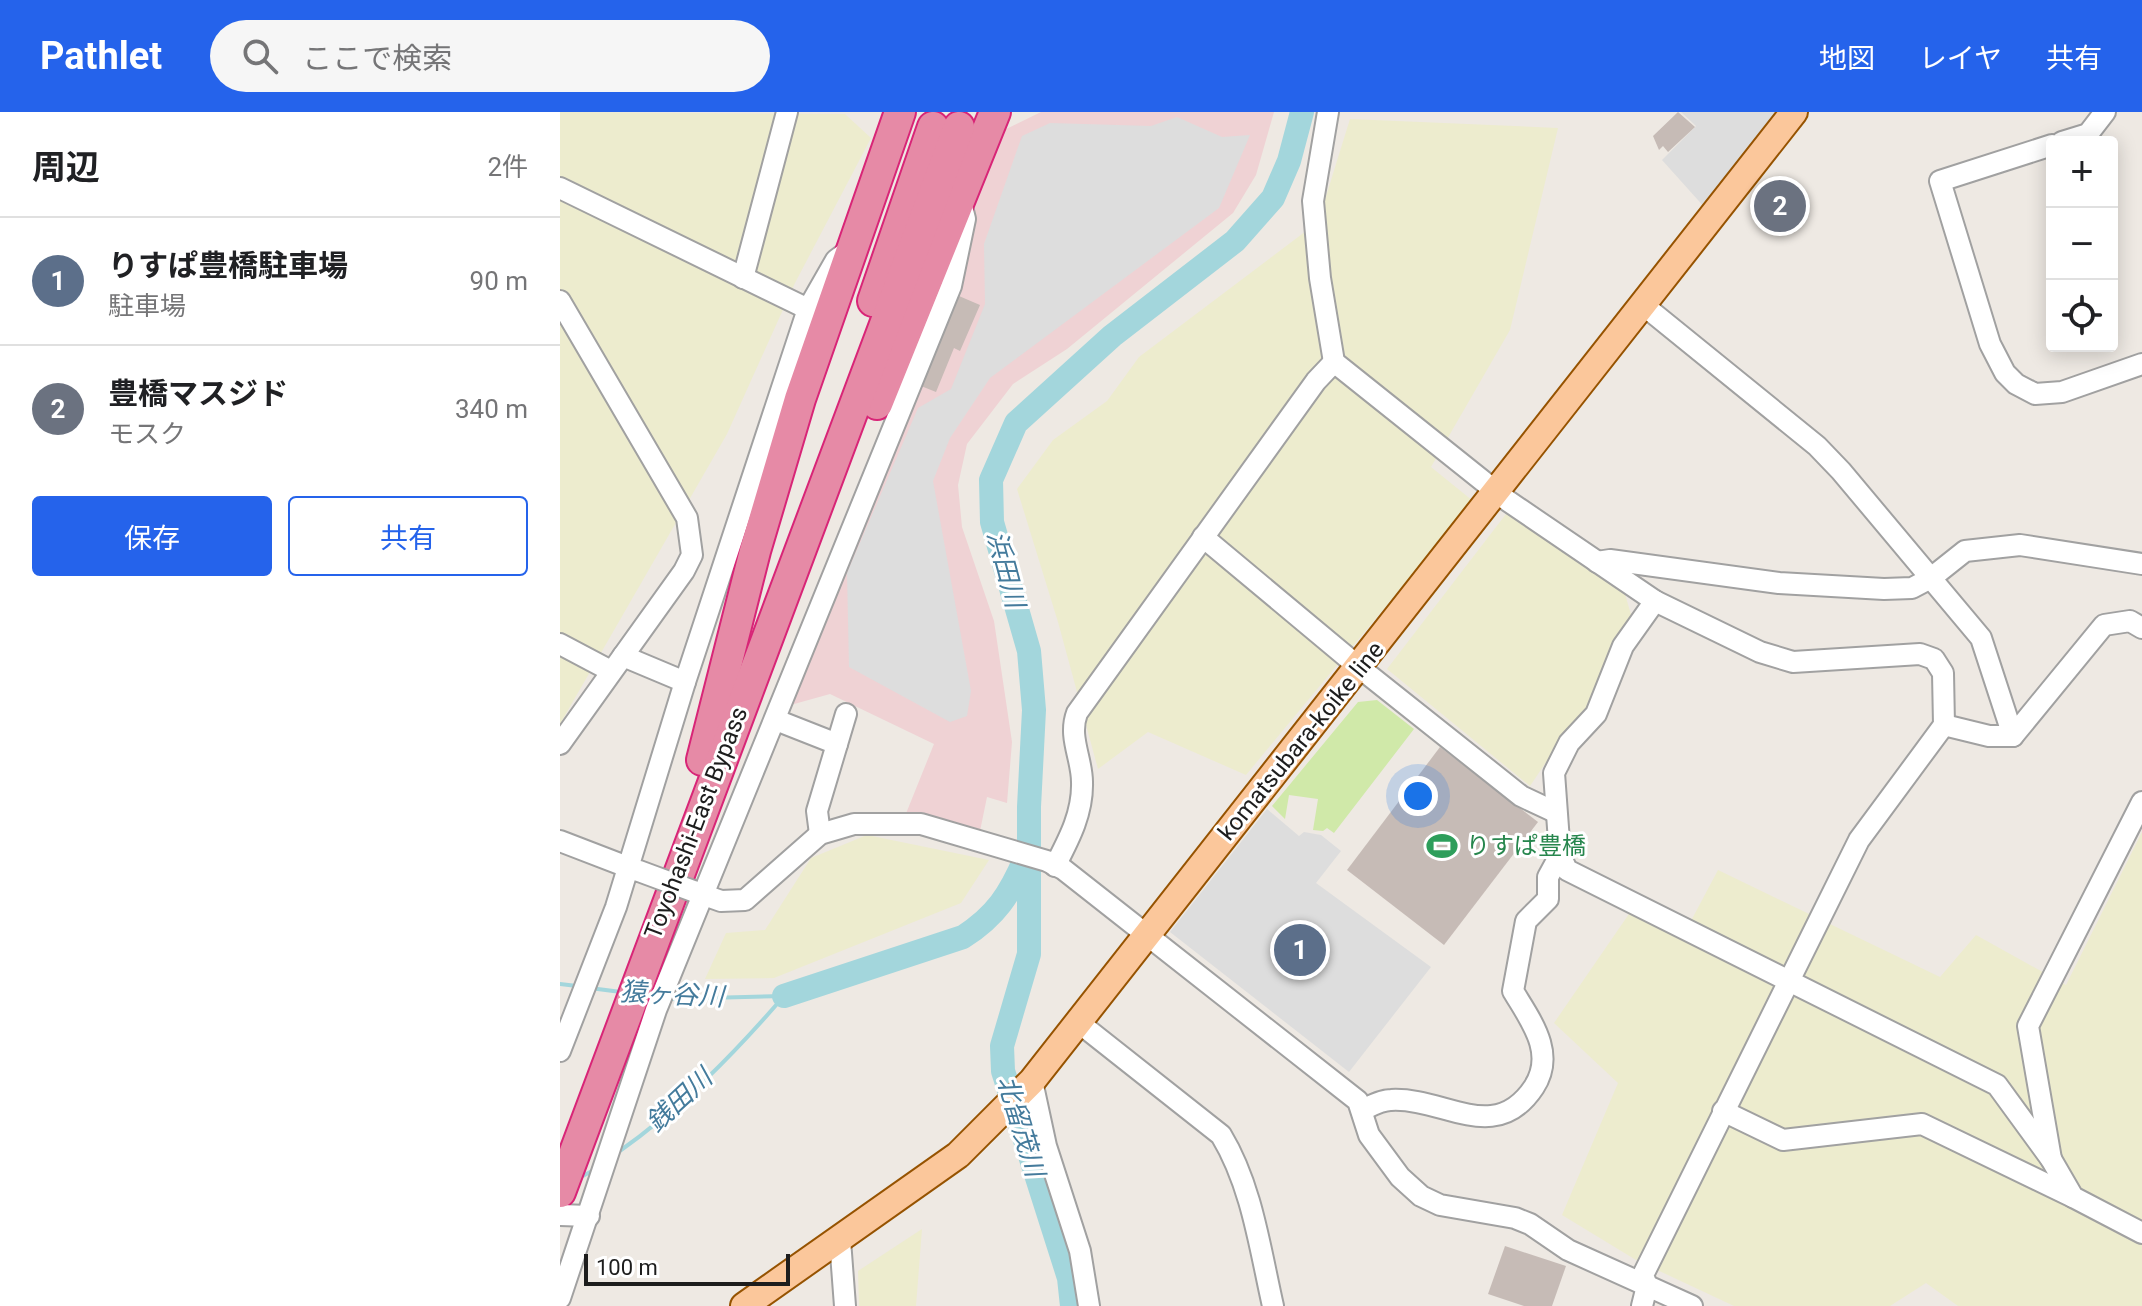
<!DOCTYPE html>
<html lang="ja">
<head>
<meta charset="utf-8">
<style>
	:root { --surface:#fff; --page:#f6f6f6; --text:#202124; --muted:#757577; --line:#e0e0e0; --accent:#2563eb }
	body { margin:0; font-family:Roboto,"Noto Sans JP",sans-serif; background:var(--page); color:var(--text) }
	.controls { position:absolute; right:24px; top:24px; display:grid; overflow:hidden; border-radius:8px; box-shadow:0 4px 20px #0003 }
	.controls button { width:72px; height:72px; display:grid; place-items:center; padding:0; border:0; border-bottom:2px solid var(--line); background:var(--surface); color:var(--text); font:40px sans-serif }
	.scale { position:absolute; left:24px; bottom:20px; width:206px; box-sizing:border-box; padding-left:8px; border:4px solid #1d1d1d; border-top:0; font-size:22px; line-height:28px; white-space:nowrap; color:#1d1d1d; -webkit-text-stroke:6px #fff; paint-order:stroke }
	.you { position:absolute; left:858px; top:684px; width:28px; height:28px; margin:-20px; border:6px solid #fff; border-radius:50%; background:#1a73e8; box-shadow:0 0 0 12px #1a73e833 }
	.badge { display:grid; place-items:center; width:52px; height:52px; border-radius:50%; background:var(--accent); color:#fff; font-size:26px; font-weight:700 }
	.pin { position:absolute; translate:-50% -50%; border:4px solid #fff; box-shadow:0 2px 8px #0006 }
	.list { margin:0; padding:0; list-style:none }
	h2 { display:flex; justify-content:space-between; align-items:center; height:104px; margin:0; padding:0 32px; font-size:34px }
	h2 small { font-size:26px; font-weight:400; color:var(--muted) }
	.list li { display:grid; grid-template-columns:52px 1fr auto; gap:24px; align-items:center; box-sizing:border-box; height:128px; padding:0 32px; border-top:2px solid var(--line) }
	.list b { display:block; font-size:30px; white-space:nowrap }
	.list p { margin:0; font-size:26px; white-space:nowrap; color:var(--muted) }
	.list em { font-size:26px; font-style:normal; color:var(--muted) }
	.actions { display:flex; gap:16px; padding:24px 32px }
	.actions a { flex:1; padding:18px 0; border:2px solid var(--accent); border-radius:8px; text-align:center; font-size:28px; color:var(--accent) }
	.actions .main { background:var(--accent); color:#fff }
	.icon { flex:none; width:44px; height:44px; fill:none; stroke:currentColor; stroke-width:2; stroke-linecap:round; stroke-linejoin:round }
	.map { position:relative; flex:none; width:1582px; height:1194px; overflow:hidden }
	header { display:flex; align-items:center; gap:48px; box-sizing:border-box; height:112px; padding:0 40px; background:var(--accent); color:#fff }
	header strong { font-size:38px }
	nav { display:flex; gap:44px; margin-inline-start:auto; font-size:28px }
	.search { width:560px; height:72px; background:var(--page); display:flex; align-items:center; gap:20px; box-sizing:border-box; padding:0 28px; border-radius:44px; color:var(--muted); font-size:30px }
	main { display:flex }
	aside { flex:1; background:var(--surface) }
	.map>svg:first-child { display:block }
</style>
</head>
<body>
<header>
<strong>Pathlet</strong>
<div class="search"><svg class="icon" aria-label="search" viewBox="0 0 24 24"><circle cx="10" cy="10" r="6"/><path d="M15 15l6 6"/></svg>ここで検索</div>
<nav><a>地図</a><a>レイヤ</a><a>共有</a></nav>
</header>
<main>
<aside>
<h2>周辺<small>2件</small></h2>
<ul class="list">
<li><span class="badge" style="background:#5c6f8a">1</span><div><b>りすぱ豊橋駐車場</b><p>駐車場</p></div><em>90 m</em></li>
<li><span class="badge" style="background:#6b7280">2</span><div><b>豊橋マスジド</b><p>モスク</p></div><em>340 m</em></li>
</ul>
<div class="actions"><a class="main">保存</a><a>共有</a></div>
</aside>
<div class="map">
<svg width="1582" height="1194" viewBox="0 0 1582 1194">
	<rect width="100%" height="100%" fill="#eee9e3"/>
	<path fill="#efd2d4" d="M 481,0 L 714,0 L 696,63 L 673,101 L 507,237 L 453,272 L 407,332 L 398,373 L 402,415 L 434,509 L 452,630 L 447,691 L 427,685 L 420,719 L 345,704 L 374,632 L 270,582 L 227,594 L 398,175 L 415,96 L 414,80 L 434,23 Z"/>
	<g fill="#edecce">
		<path d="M 0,0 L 285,2 L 311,26 L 235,171 L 167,322 L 0,612 Z"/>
		<path d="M 790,7 L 998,16 L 950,218 L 871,355 L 913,389 L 686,663 L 588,620 L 538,657 L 498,510 L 457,377 L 493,328 L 547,289 L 579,245 L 758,110 Z"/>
		<path d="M 946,402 L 1065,482 L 1072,506 L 1052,531 L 1037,586 L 1027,603 L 1009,616 L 970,674 L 827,557 Z"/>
		<path d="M 1582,720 L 1582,1194 L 1398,1194 L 1366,1171 L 1330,1194 L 1174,1194 L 1076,1148 L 1002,1103 L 1058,971 L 994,911 L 1071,799 L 1124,822 L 1158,758 L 1380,865 L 1416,823 L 1506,873 Z"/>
		<path d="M 307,723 L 429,748 L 401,791 L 214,866 L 145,867 L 166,821 L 205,818 L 251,746 Z"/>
		<path d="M 362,1117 L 356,1194 L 299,1194 L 298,1159 Z"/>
	</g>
	<path fill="#d0e9a9" d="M 817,588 L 854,617 L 774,721 L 767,716 L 763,719 L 753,718 L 758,687 L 729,683 L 725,707 L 712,694 L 798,590 Z"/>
	<g fill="#ddd">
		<path d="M 1121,0 L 1225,0 L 1146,97 L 1102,48 L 1136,14 Z"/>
		<path d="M 617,5 L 662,25 L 690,23 L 659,96 L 430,266 L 390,326 L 373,369 L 411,579 L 407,604 L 390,610 L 289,555 L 287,461 L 358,296 L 391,277 L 425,192 L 424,132 L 462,24 L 490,11 L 591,14 Z"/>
		<path d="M 707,697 L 739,724 L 744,720 L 761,723 L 781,739 L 756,771 L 871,855 L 789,960 L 610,820 Z"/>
	</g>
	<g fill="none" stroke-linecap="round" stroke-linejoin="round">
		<g stroke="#a3d6dc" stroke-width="4">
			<path d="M 0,872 L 17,874"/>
			<path d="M 30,876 L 61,880"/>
			<path d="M 109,887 L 224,884"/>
			<path d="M 57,1041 C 121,996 173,943 224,884"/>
			<path d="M 17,1067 L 34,1058"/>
		</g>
		<g stroke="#a3d6dc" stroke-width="24">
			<path d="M 224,884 L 403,825 C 436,804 450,782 465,747"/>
			<path d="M 512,1194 L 509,1166 L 443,959 L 442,934 L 469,842 L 469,695 L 474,598 L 469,539 L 432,410 L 431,368 L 456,311 L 552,224 L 675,129 L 713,86 L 729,49 L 742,0"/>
		</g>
	</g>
	<g fill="#c6bbb6">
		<path d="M 1118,0 L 1135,15 L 1108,40 L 1103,34 L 1099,38 L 1093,24 Z"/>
		<path d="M 1208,69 L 1248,101 L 1234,121 L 1192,88 Z"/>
		<path d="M 399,184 L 420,193 L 400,239 L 394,236 L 376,280 L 361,274 Z"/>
		<path d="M 880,635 L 978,710 L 884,833 L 787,758 Z"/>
		<path d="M 945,1134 L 1006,1154 L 992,1194 L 964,1194 L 928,1182 Z"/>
	</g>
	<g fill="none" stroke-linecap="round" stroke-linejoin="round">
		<g stroke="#a1a1a1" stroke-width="24">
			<g id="minor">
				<path d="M 768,0 L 753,89 L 760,166 L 774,250 L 948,389 L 1095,489 L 1200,540 L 1233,550 L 1360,542 L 1374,547 L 1383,561 L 1384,613 L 1299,728 L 1083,1163 L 1087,1174 L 1082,1194"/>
				<path d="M 1502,30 L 1528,22 L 1545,0"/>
				<path d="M 1492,33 L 1380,69 L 1430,232 L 1445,261 L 1456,272 L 1475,282 L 1502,280 L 1582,252"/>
				<path d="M 0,76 L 248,197"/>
				<path d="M 183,166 L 227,0"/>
				<path d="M 0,189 L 127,406 L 132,443 L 124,459 L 0,632"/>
				<path d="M 1082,192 L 1257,334 L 1281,359 L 1421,526 L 1453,624"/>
				<path d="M 643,425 L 800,556 L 961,684 L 995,700"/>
				<path d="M 1037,450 L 1050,448 L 1219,471 L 1324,477 L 1352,476 L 1371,466 L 1405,439 L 1460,433 L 1582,452"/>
				<path d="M 1095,489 L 1063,534 L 1036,602 L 1009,631 L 994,661 L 1000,743 L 1007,758 L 1437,973 L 1491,1047 L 1513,1085 L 1582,1121"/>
				<path d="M 0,532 L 51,559"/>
				<path d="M 63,544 L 125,570"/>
				<path d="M 216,608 L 277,632"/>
				<path d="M 1384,613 L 1429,624 L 1453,624 L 1544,513 L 1570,509 L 1582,516"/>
				<path d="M 260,722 L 257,699 L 286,602"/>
				<path d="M 0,729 L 78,759"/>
				<path d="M 495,754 C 509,727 523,701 522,670 C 522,646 508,625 517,601 L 756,269 L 774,250"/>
				<path d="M 133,779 L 161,789 L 185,788 L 260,722 L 294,712 L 361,712 L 487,749 L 503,757 L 798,989 L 809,1023 L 840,1065 L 861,1084 L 880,1093 L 955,1106 L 970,1112 L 1008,1138 L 1132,1194"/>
				<path d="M 518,910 L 661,1023 C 692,1074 700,1137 713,1194"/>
				<path d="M 0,939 L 56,795 L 125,570 L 248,197 L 276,148 L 284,142"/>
				<path d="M 472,969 L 486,1034 L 520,1139 L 529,1194"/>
				<path d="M 802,998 C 811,994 821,988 831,988 C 884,985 935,1034 974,975 C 996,941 971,909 953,879 L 966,809 L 988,787 L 988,765 L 1000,743"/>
				<path d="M 1163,999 L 1223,1028 L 1362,1012 L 1513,1085"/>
				<path d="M 1491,1047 L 1468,914 L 1582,690"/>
				<path d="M 0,1103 L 29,1104"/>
				<path d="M 280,1128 L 285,1194"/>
				<path d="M 0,1186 L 96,898 L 391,174 L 405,107 L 402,95"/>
			</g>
		</g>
		<g stroke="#965301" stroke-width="30">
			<path id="major" d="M 184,1194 L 398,1043 L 472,969 L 1234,0"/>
		</g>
		<g stroke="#d82577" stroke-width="34">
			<g id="highway">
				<path d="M 313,189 L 373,15"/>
				<path d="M 317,292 L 435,0"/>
				<path d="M 142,648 L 195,439 L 240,287 L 340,0"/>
				<path d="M 0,1080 L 399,15"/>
			</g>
		</g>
		<use href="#minor" stroke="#fff" stroke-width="20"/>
		<use href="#major" stroke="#fbc79b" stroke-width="26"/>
		<use href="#highway" stroke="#e68aa6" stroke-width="30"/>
		<g stroke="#a1a1a1" stroke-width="24" stroke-linecap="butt">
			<path id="minor-bridge" d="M 79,759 L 133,779"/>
		</g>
		<use href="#minor-bridge" stroke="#fff" stroke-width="20"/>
	</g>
	<defs>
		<g id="stadium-bare" transform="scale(2.4)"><path d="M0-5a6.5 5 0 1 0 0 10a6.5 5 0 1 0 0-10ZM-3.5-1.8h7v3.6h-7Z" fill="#2e9e5b" stroke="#fff" stroke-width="2.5" paint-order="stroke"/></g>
	</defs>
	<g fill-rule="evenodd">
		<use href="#stadium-bare" x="882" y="734"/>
	</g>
	<g text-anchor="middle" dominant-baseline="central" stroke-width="6" stroke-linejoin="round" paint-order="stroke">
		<g font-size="24" fill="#1d1d1d" stroke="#fff">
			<text transform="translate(741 629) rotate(-51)">komatsubara-koike line</text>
			<text transform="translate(136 711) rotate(-69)">Toyohashi-East Bypass</text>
		</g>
		<g font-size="24" fill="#27864d" stroke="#fff" text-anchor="start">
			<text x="906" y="734">りすぱ豊橋</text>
		</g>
		<g font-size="26" font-style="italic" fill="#447b9c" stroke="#fff">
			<text transform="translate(446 457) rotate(75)">浜田川</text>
			<text transform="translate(112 882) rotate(3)">猿ヶ谷川</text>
			<text transform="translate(119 988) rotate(-43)">銭田川</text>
			<text transform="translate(461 1014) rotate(73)">北留茂川</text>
		</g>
	</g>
</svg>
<div class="controls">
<button>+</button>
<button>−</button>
<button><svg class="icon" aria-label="locate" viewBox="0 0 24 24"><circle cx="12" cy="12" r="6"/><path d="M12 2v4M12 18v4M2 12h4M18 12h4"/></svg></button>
</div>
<div class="scale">100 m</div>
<div class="you"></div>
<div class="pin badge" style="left:740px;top:838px;background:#5c6f8a">1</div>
<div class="pin badge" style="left:1220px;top:94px;background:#6b7280">2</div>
</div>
</main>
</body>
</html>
